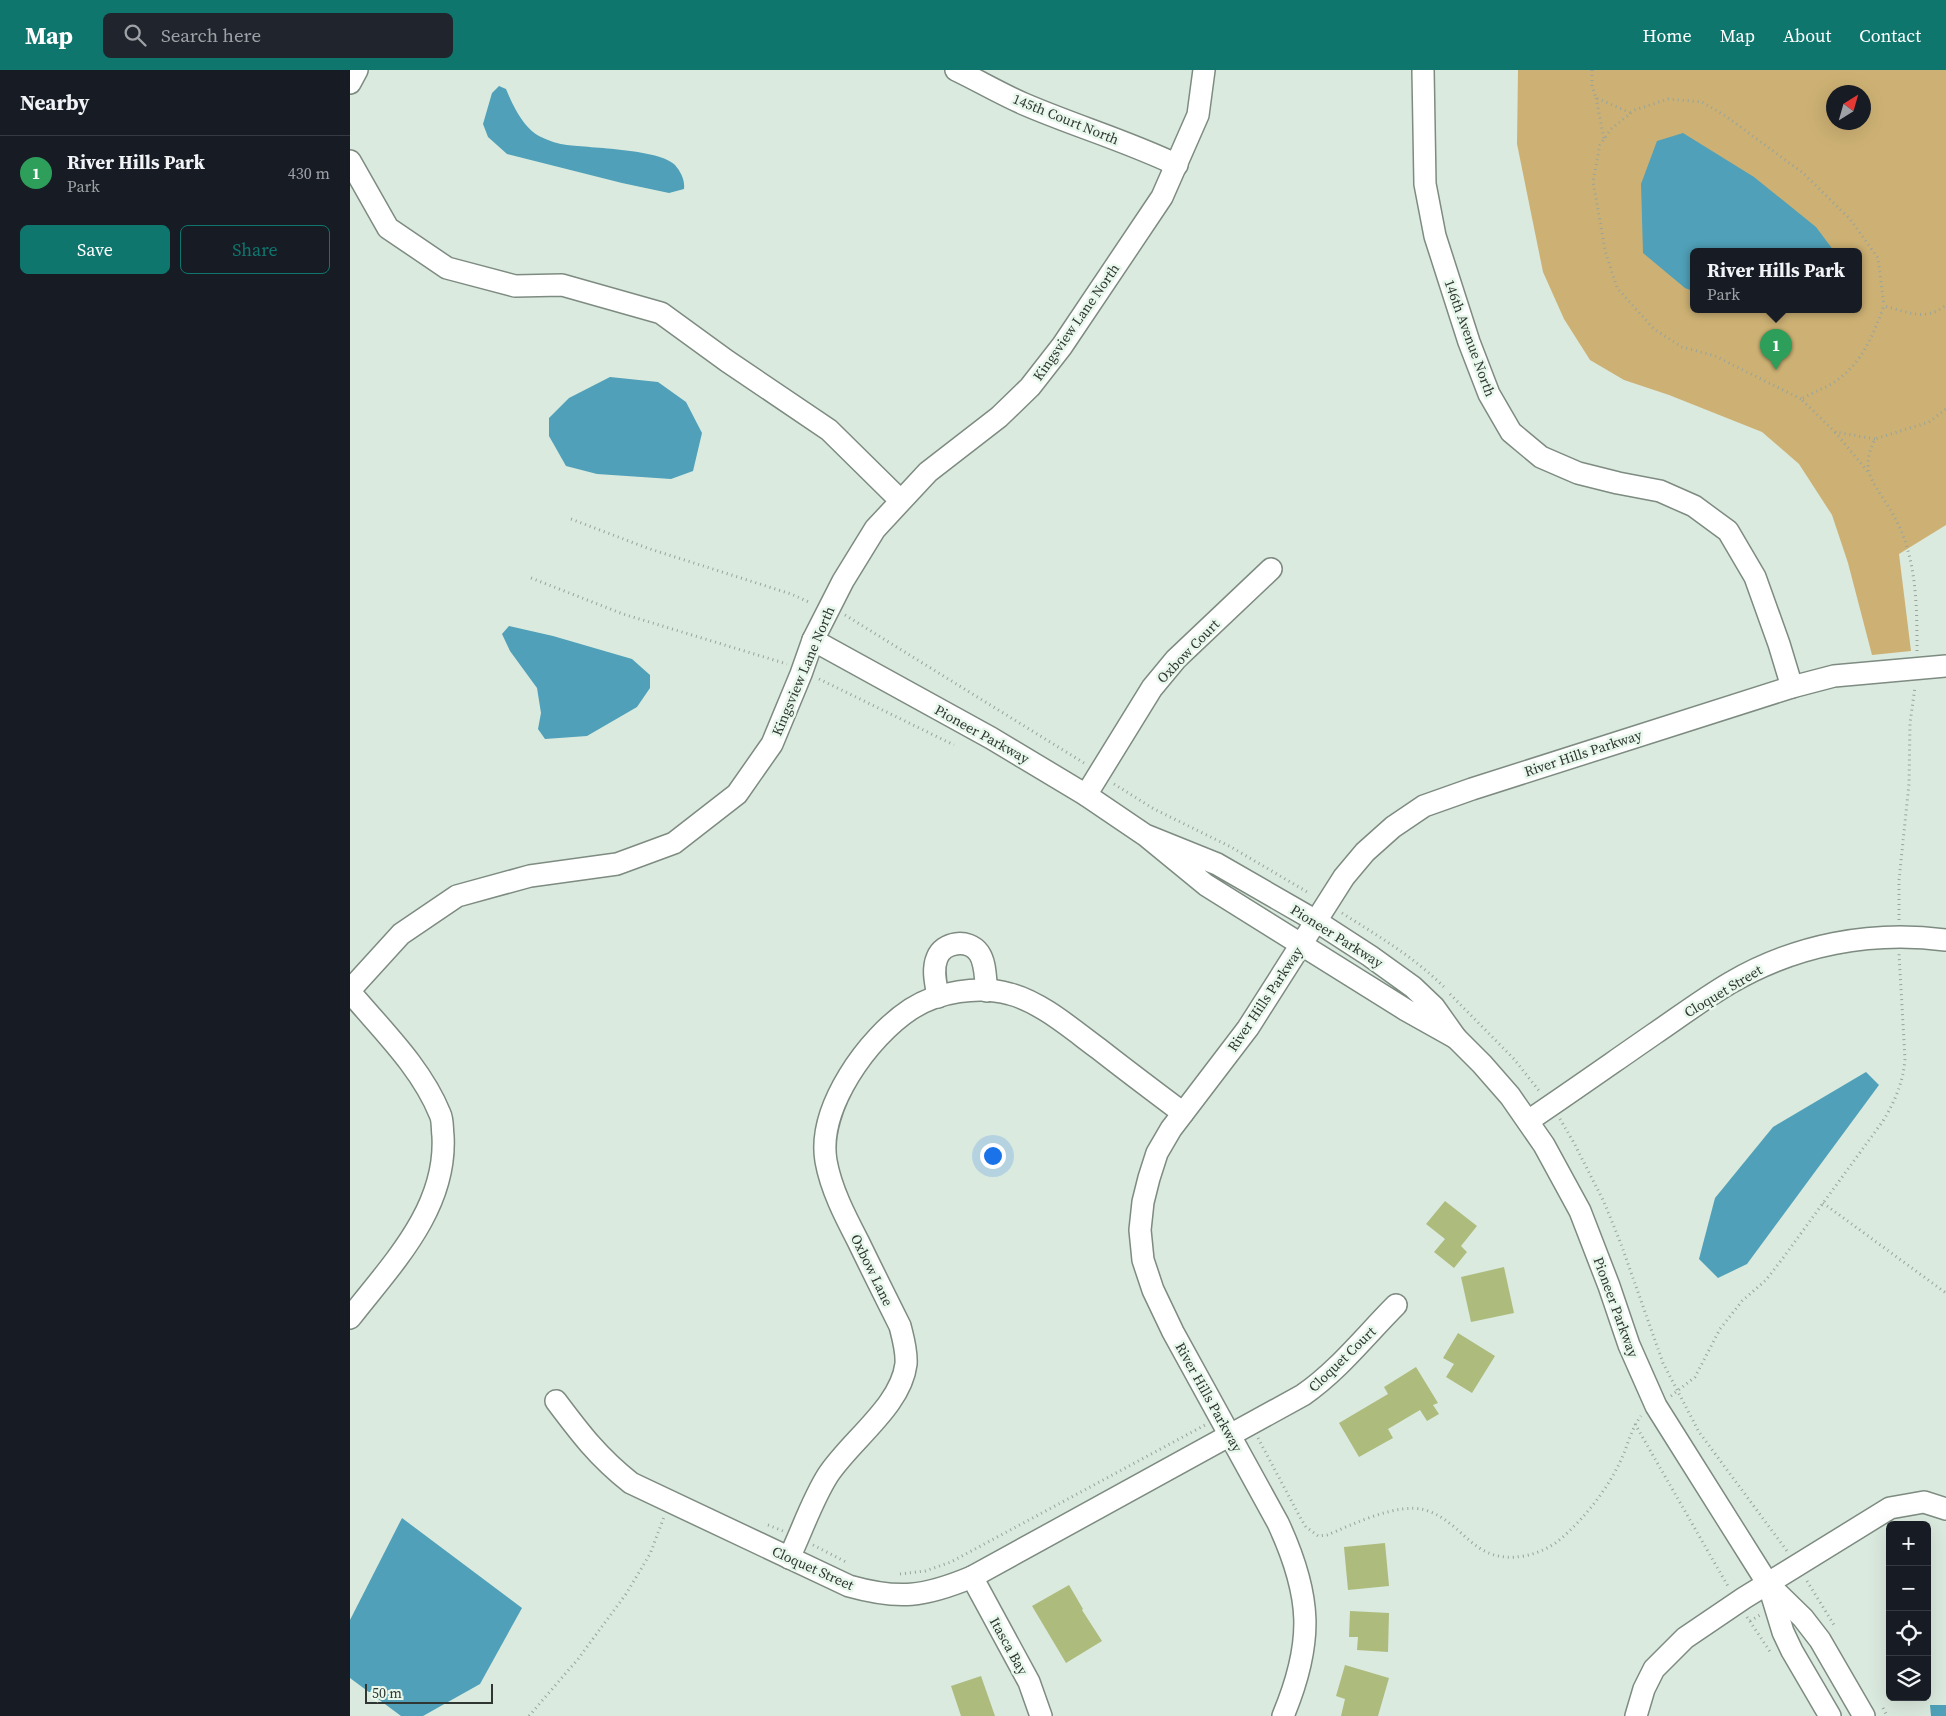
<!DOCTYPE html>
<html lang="en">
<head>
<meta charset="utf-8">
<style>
	:root { --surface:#171b24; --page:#20242c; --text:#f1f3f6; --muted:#9ea1a6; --line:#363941; --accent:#0f766e }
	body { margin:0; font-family:"Source Serif 4",serif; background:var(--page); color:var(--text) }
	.controls { position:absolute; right:15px; bottom:15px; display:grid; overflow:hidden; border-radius:8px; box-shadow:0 5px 20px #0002 }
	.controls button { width:45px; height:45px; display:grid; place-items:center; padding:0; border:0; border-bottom:1px solid var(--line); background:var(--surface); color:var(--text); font:25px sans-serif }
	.compass { position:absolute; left:1476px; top:15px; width:45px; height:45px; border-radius:50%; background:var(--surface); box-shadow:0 5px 20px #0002; rotate:37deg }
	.scale { position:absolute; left:15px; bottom:12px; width:128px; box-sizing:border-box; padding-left:5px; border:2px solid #303631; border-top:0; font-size:14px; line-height:18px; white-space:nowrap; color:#303631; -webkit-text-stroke:4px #e8f8ec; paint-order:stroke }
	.you { position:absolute; left:642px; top:1085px; width:18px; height:18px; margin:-12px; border:4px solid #fff; border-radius:50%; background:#1a73e8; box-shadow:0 0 0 8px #1a73e833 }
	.badge { display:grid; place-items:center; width:32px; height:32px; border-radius:50%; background:var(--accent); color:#fff; font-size:16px; font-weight:700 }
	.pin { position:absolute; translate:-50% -41px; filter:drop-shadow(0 1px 2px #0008) }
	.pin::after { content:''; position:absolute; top:26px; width:18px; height:15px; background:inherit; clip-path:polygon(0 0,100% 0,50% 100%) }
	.popup { position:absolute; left:1340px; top:178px; width:172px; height:65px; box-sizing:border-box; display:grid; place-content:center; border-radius:8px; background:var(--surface); filter:drop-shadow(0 1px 4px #0005); font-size:16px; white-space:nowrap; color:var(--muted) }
	.popup b { font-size:19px; color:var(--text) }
	.popup::after { content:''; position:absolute; left:50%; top:100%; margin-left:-10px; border:10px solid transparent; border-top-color:var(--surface) }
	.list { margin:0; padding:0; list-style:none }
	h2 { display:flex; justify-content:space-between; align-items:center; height:65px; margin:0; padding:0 20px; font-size:21px }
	h2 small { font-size:16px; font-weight:400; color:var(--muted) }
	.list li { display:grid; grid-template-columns:32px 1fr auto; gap:15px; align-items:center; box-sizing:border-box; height:75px; padding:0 20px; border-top:1px solid var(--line) }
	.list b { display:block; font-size:19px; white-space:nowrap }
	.list p { margin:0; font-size:16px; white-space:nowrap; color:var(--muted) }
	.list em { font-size:16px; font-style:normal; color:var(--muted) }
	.actions { display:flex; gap:10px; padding:15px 20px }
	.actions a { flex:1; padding:11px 0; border:1px solid var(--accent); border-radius:8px; text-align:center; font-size:18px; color:var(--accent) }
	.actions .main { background:var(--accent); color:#fff }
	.icon { flex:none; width:28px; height:28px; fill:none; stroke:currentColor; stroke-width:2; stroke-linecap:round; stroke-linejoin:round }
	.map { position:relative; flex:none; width:1596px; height:1646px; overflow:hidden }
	header { display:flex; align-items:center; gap:30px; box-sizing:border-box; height:70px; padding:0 25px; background:var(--accent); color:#fff }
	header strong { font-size:24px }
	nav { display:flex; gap:28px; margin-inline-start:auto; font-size:18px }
	.search { width:350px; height:45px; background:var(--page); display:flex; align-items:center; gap:12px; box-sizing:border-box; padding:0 18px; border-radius:8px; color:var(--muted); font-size:19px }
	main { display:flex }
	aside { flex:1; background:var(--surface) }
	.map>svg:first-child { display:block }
</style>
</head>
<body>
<header>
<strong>Map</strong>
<div class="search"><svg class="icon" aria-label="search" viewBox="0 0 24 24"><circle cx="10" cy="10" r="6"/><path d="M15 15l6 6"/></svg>Search here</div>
<nav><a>Home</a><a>Map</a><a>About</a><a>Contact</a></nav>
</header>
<main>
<aside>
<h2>Nearby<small></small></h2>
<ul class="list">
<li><span class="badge" style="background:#2e9e5b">1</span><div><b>River Hills Park</b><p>Park</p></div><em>430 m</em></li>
</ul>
<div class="actions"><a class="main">Save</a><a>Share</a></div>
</aside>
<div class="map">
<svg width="1596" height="1646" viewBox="0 0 1596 1646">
	<rect width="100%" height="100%" fill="#dbeadf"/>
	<path fill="#cdb174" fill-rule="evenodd" d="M 1168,0 L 1596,0 L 1596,455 L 1549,484 L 1561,581 L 1522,585 L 1498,493 L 1482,445 L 1449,394 L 1412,362 L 1319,325 L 1274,310 L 1240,290 L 1214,249 L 1193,202 L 1167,74 ZM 1484,22 L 1514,22 L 1514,52 L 1484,52 ZM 1344,181 L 1508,181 L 1508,239 L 1344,239 Z"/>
	<g fill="#4fa0b8">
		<path d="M 149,16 L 156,19 C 163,36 174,59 191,67 C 199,71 209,74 217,75 C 240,78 310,79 325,95 C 331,102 335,110 334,119 L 319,123 L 272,113 L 157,84 L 138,67 L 133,54 L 142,23 Z"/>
		<path d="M 1333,63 L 1404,107 L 1466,157 L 1484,181 L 1344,181 L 1343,221 L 1335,218 L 1293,183 L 1291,114 L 1307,71 Z"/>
		<path d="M 260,307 L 308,312 L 336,332 L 352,363 L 343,401 L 321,409 L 247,404 L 216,396 L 199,366 L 199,348 L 219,328 Z"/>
		<path d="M 159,556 L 203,566 L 282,589 L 300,605 L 300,618 L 287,637 L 237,666 L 195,669 L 188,659 L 191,643 L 187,618 L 160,581 L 152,564 Z"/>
		<path d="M 1516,1002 L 1529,1015 L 1397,1194 L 1368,1208 L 1349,1189 L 1365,1128 L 1423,1057 Z"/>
		<path d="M 52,1448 L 172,1538 L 130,1614 L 73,1646 L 51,1646 L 0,1608 L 0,1550 Z"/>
		<path d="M 1580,1635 L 1596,1635 L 1596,1646 L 1581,1646 Z"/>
	</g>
	<g fill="#adbc7d">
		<path d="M 1095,1131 L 1127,1156 L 1111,1176 L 1117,1182 L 1104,1198 L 1084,1182 L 1095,1169 L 1076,1154 Z"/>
		<path d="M 1154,1197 L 1164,1243 L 1121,1252 L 1111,1207 Z"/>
		<path d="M 1108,1263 L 1145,1286 L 1122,1323 L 1096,1307 L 1104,1294 L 1093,1288 Z"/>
		<path d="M 1066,1297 L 1088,1333 L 1083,1335 L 1089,1344 L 1077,1351 L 1070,1340 L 1038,1359 L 1043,1368 L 1009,1387 L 989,1353 L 1038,1324 L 1034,1317 Z"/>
		<path d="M 1035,1473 L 1039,1516 L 998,1520 L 994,1477 Z"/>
		<path d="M 719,1515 L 733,1539 L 732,1540 L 752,1571 L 716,1593 L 682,1536 Z"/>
		<path d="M 1000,1541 L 1039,1543 L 1038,1582 L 1007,1580 L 1008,1567 L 999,1567 Z"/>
		<path d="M 995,1595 L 1039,1608 L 1028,1646 L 991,1646 L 995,1629 L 986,1626 Z"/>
		<path d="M 631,1606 L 645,1646 L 611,1646 L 601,1616 Z"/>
	</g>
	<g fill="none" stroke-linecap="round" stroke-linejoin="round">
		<g stroke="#7d8b81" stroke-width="24">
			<g id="minor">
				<path d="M 606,0 C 629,11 651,24 674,34 C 725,56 777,71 827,95"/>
				<path d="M 1073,0 L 1075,114 L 1085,166 L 1119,272 L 1139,324 L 1161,362 L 1191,387 L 1228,403 L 1268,413 L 1310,421 L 1344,436 L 1378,461 L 1405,507 L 1429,574 L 1442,617"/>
				<path d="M 0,13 L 7,0"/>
				<path d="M 0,91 L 38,158 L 97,198 L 165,216 L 212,215 L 311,243 L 377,291 L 479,360 L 550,430"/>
				<path d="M 463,570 L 641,668 L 736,725 L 795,765 L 856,815 L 1056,940 L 1106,968 L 1084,937 L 1063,917 L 1020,886 L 966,851 L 867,794 L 795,765"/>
				<path d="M 736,725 L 802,618 L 826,589 L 921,499"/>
				<path d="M 0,920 L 51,864 L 107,826 L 180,806 L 267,794 L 324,773 L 387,724 L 422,674 L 451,604 L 463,570 L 493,511 L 525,459 L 578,402 L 649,347 L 680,317 L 712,276 L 812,127 L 848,45 L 854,0"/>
				<path d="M 0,922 C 32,960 71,997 90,1044 C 93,1050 92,1059 93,1066 C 97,1139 42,1194 0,1248"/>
				<path d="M 588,927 C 586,914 582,900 587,888 C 593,872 618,868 629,883 C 636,893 635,909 637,921"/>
				<path d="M 1106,968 L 1132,994 L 1160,1026 L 1194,1075 L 1230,1141 L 1259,1216 L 1279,1275 L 1306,1336 L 1418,1514 L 1453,1548 L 1470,1570 L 1514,1646"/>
				<path d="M 1178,1051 C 1221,1022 1262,993 1304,964 C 1329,947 1353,929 1380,913 C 1445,875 1521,860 1596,870"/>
				<path d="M 206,1331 C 230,1363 248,1387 281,1413 L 499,1516 C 549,1530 574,1527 622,1507 L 953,1325 C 988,1301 1016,1265 1046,1235"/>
				<path d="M 439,1488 C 452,1461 462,1430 478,1405 C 501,1370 551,1336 556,1294 C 557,1281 553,1268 550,1256 C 536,1228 522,1200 508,1171 C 495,1146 481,1119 476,1091 C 467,1038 518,967 561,939 C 587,922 629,915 660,924 C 691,932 723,960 749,979 C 777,1001 805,1022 833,1043"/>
				<path d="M 622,1507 L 679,1612 L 691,1646"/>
				<path d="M 1419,1516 L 1433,1562 L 1442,1581 L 1480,1646"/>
				<path d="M 933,1646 C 964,1572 962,1526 928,1453 L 823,1262 L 803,1220 L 793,1190 L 790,1160 L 793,1132 L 799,1108 L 807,1083 L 821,1059 L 898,958 L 994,807 L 1015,782 L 1043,757 L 1074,736 L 1122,719 L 1442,617 L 1484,606 L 1596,596"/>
				<path d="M 1286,1646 L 1294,1619 L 1304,1599 L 1335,1568 L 1394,1528 L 1540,1438 L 1574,1432 L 1596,1439"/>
			</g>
		</g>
		<g stroke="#98a49b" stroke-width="3" stroke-dasharray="1 4" stroke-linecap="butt">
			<path d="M 1242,0 L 1242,16 L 1246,28 L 1281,43"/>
			<path d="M 1246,28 L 1254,69"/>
			<path d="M 1451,329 L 1365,286 L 1332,277 L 1304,259 L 1267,218 L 1255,180 L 1243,111 L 1250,75 L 1261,59 L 1285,40 L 1318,29 L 1352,32 L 1377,47 L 1453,103 L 1500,149 L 1528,188 L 1534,236"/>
			<path d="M 1485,362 L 1518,402"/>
			<path d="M 1525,369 L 1485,362 L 1451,329 C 1462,323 1473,319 1483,313 C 1512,294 1522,267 1534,236 C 1559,242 1574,252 1596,235"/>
			<path d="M 221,449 L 297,478 L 441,524 L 461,533"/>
			<path d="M 181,508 L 273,544 L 437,594"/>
			<path d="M 495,545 L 734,693"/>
			<path d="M 1567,581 C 1567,545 1567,509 1556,474 C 1552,461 1545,447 1538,436 C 1522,411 1510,399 1525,369 L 1579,352 L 1596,339"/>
			<path d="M 469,609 L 604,675"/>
			<path d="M 764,714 L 804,739 L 881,777 L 959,823"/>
			<path d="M 992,843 C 1028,866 1064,887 1094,917"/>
			<path d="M 1549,850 L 1549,810 L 1559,714 L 1560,653 L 1565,617"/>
			<path d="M 1100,924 L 1164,989 L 1190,1022"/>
			<path d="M 1210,1049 L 1224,1073 L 1254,1132 L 1271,1174 L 1313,1293 L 1349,1362 L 1437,1481"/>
			<path d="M 1473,1133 L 1596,1223"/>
			<path d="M 1321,1326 L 1345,1307 L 1370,1259 L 1392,1231 L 1416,1210 L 1433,1188 L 1533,1051 C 1545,1031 1553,1013 1555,989 L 1549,884"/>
			<path d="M 1285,1354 L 1379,1518"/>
			<path d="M 908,1368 L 951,1449 L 956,1457 L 968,1466 L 977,1465 C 1002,1455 1047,1432 1075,1440 C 1115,1452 1122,1495 1174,1486 C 1189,1483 1202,1477 1214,1466 C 1237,1445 1258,1418 1271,1390 C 1278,1375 1281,1359 1291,1346"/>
			<path d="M 418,1455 L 433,1461"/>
			<path d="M 463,1475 L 496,1492"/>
			<path d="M 550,1504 L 575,1501 L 601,1492 L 855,1355"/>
			<path d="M 1457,1511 L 1484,1555"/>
			<path d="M 1397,1547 L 1421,1583"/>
			<path d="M 1400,1551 L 1410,1545"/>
			<path d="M 1533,1638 L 1537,1646"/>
			<path d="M 179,1646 L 228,1589 L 276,1524 L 300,1484 L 314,1447"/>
		</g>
		<use href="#minor" stroke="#fff" stroke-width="21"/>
	</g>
	<g text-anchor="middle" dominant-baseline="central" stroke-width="5" stroke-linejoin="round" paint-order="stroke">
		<g font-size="14" fill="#303631" stroke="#e8f8ec">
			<text transform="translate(716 49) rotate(22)">145th Court North</text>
			<text transform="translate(726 252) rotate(-55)">Kingsview Lane North</text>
			<text transform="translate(1120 268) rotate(70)">146th Avenue North</text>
			<text transform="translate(838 581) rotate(-46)">Oxbow Court</text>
			<text transform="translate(453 601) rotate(-67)">Kingsview Lane North</text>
			<text transform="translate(632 664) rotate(29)">Pioneer Parkway</text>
			<text transform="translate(1233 683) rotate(-18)">River Hills Parkway</text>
			<text transform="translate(987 866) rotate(32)">Pioneer Parkway</text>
			<text transform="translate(1373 921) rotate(-31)">Cloquet Street</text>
			<text transform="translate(915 929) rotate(-56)">River Hills Parkway</text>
			<text transform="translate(522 1200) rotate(64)">Oxbow Lane</text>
			<text transform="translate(1266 1237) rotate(70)">Pioneer Parkway</text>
			<text transform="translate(992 1289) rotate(-44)">Cloquet Court</text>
			<text transform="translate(859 1327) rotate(61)">River Hills Parkway</text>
			<text transform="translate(463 1498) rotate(24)">Cloquet Street</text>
			<text transform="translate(659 1576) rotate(61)">Itasca Bay</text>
		</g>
	</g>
</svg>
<div class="controls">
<button>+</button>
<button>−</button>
<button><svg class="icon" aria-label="locate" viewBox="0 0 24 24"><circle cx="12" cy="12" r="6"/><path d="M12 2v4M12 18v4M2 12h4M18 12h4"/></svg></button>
<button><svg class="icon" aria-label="layers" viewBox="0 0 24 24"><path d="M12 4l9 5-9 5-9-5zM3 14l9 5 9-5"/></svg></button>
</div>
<svg class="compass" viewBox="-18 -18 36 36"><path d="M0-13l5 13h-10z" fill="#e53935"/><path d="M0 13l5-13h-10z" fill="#9ea1a6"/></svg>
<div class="scale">50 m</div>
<div class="you"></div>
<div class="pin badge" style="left:1426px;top:300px;background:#2e9e5b">1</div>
<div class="popup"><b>River Hills Park</b>Park</div>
</div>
</main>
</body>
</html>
